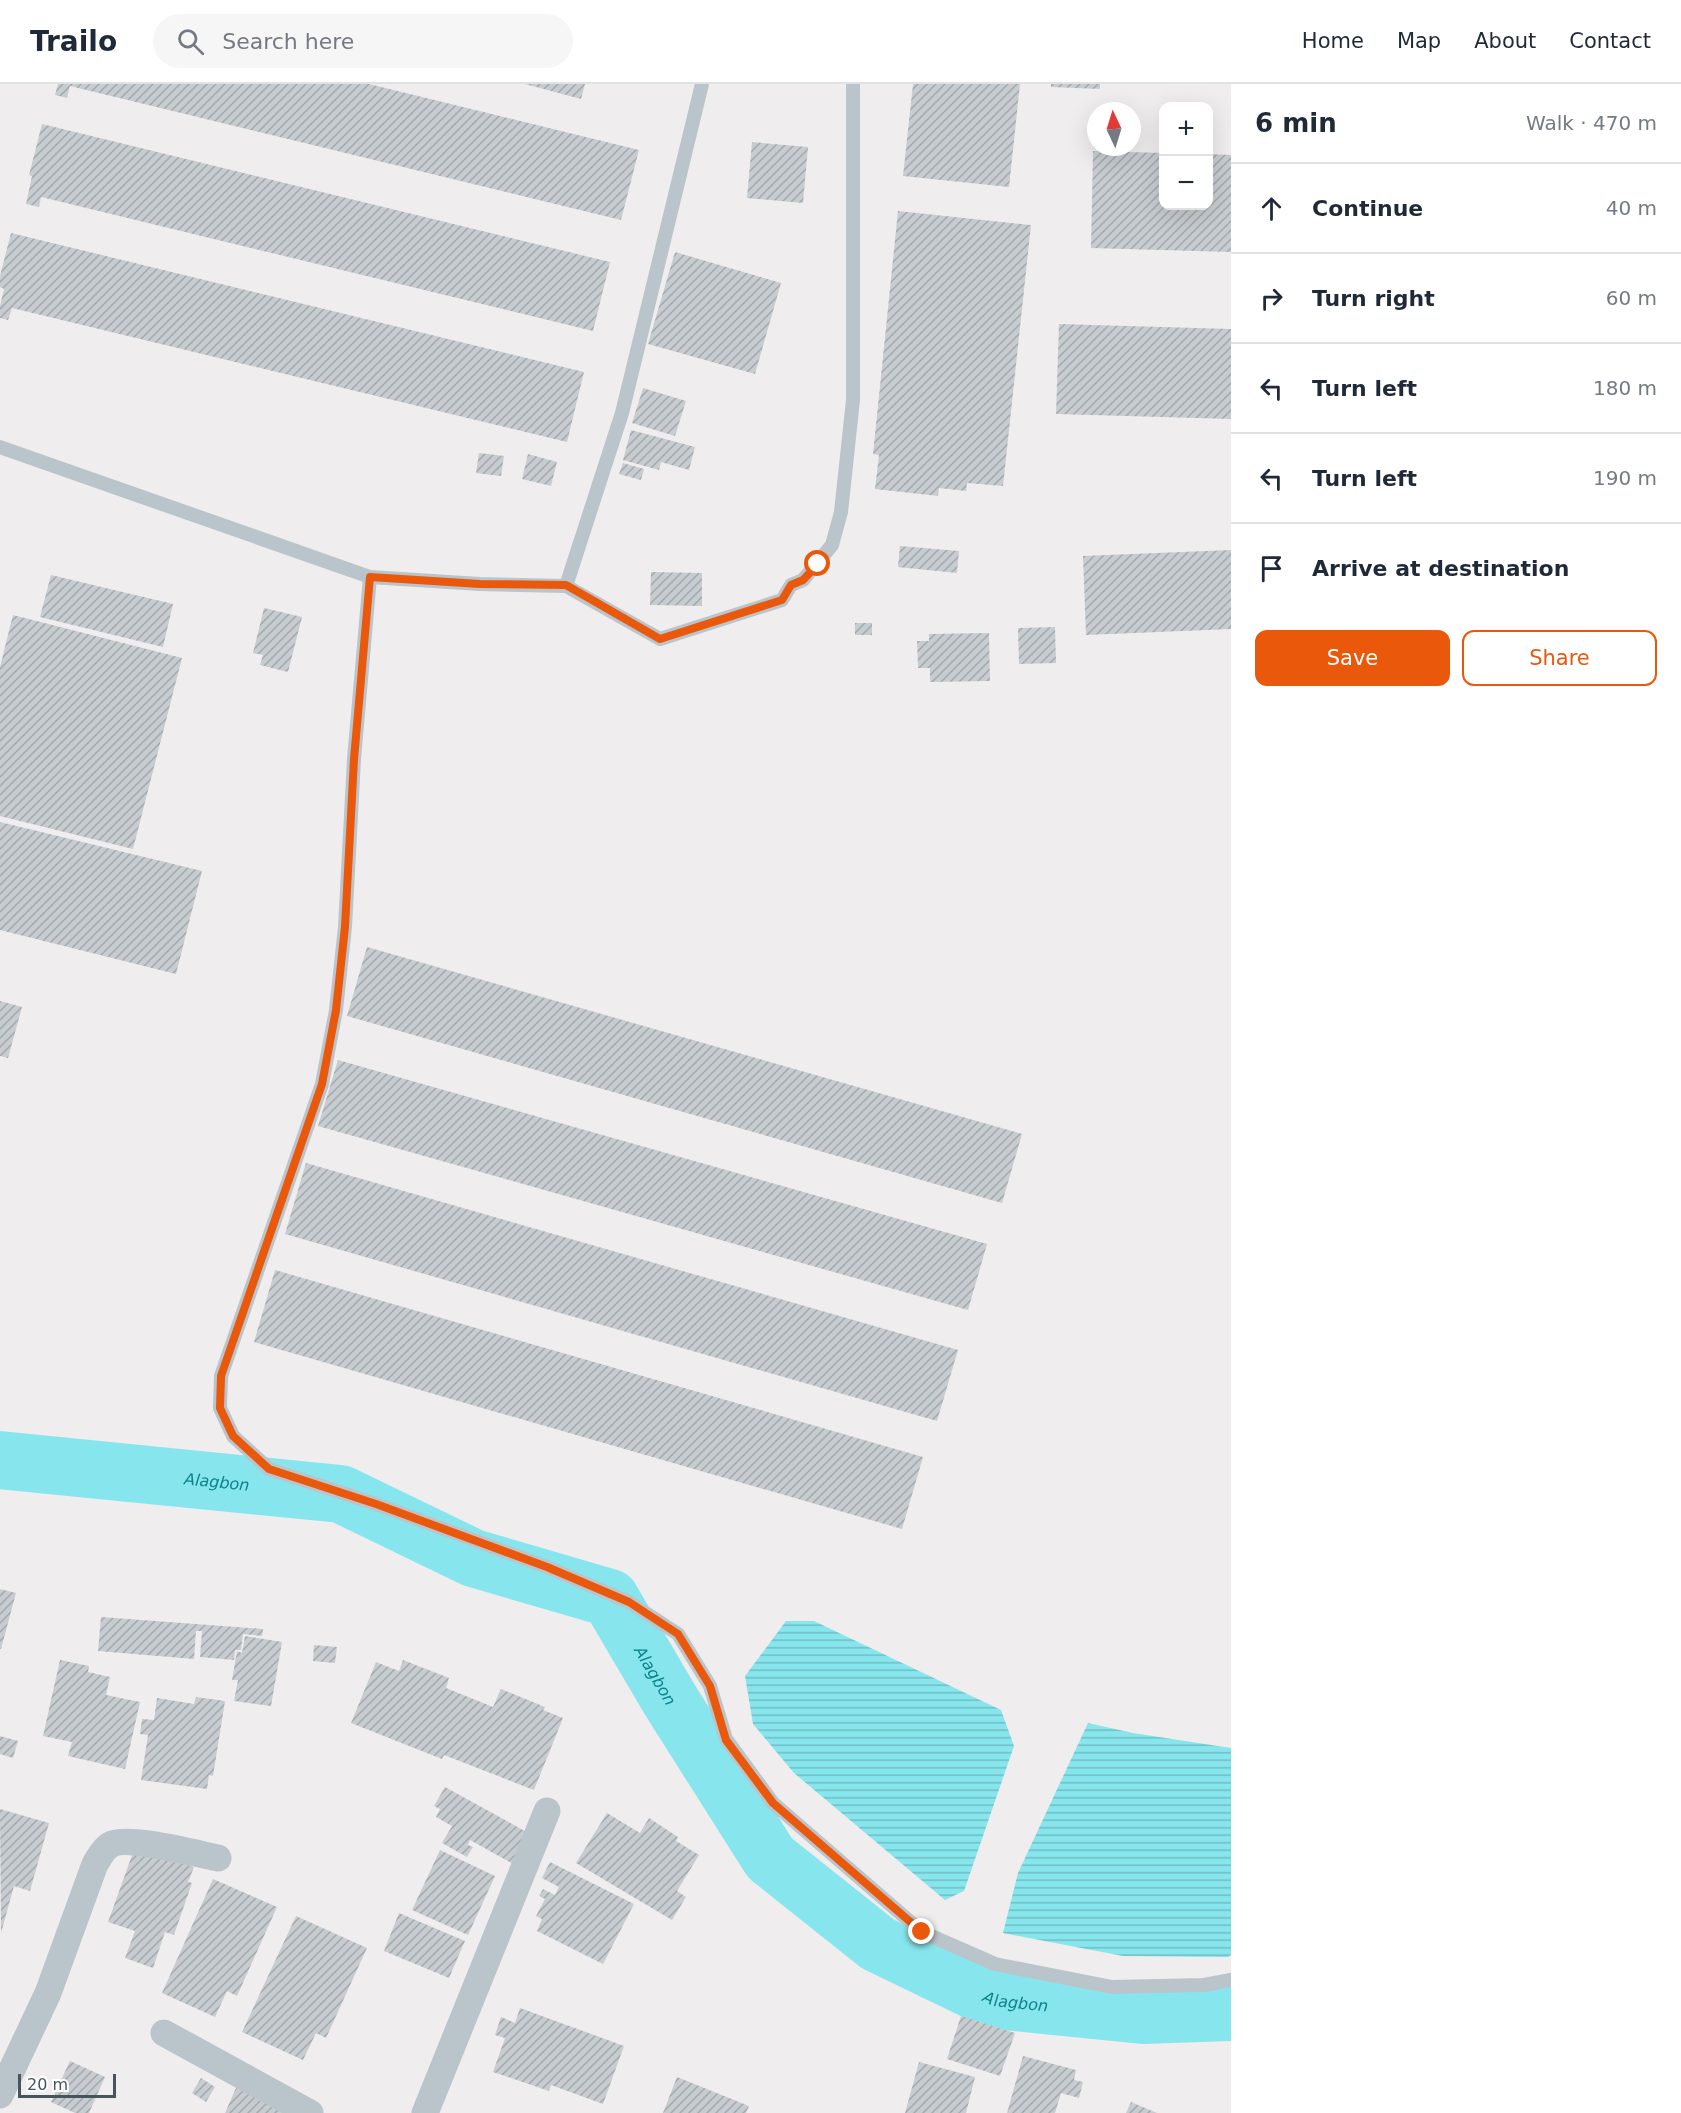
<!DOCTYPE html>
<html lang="en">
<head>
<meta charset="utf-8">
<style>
	:root { --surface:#fff; --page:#f6f6f7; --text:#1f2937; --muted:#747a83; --line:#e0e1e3; --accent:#ea580c }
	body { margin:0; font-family:"DejaVu Sans",sans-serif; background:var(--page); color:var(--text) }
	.controls { position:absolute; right:18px; top:18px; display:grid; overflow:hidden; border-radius:12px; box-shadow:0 6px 24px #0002 }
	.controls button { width:54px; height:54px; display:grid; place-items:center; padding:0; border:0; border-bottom:2px solid var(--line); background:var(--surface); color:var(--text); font:30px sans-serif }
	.compass { position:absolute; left:1087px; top:18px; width:54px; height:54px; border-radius:50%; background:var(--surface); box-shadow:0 6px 24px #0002; rotate:356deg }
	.scale { position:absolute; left:18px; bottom:15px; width:98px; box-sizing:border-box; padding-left:6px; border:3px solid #46545b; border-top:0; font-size:16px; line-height:21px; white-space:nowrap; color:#46545b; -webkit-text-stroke:4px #fff; paint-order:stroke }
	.stop { position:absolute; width:18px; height:18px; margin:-14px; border:4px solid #ea580c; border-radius:50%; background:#fff }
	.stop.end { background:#ea580c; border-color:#fff; box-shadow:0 2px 6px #0008 }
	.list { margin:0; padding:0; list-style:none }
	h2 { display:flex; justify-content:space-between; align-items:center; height:78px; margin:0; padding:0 24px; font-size:26px }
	h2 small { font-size:20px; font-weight:400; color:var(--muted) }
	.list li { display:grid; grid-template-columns:39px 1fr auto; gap:18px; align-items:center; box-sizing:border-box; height:90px; padding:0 24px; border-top:2px solid var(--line) }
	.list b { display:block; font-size:22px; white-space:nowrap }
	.list em { font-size:20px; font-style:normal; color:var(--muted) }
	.actions { display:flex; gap:12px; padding:18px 24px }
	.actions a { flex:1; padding:14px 0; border:2px solid var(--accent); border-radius:12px; text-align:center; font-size:21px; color:var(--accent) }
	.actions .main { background:var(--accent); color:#fff }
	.icon { flex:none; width:33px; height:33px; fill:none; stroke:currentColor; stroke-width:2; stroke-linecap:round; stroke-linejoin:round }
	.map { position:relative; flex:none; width:1231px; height:2029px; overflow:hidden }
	header { display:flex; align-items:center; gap:36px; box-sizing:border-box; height:84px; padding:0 30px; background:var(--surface); border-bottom:2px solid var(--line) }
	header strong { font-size:28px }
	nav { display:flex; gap:33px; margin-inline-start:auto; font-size:21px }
	.search { width:420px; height:54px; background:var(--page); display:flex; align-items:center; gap:15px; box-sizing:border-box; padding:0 21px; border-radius:33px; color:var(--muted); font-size:22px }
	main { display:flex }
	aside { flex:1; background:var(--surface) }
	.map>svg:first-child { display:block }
</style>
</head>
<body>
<header>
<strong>Trailo</strong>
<div class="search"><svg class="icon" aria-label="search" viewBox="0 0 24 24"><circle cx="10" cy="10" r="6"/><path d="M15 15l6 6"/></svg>Search here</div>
<nav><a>Home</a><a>Map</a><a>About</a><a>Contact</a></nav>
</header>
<main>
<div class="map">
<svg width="1231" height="2029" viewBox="0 0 1231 2029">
	<defs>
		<pattern id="water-rules" width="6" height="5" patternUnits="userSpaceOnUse" patternTransform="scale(1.5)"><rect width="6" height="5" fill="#87e6ed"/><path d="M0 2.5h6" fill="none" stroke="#70bdc3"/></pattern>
		<pattern id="building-hatch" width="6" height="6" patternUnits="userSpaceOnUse" patternTransform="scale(1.5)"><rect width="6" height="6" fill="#c7ccd0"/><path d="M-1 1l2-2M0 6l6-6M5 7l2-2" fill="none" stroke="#a3a8ac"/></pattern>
	</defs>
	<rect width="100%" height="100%" fill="#f0edee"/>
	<g fill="url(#water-rules)">
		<path d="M 786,1537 L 814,1537 L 1001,1626 L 1014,1662 L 964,1807 L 945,1816 L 794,1689 L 753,1640 L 745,1592 Z"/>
		<path d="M 1088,1639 L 1133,1649 L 1231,1664 L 1231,1871 L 1228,1873 L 1123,1872 L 1003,1849 L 1018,1789 Z"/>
	</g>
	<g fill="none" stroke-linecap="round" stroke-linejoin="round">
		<path stroke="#87e6ed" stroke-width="58" id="s1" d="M 0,1376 L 341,1410 L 473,1474 L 610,1514 L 670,1616 L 770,1774 L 878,1860 L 994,1916 L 1143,1931 L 1231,1928"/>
	</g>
	<g fill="url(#building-hatch)">
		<path d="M 58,0 L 369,0 L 639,66 L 621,136 L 70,2 L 67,14 L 55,11 Z"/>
		<path d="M 525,0 L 585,0 L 581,15 Z"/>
		<path d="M 913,0 L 1020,0 L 1009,103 L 903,92 Z"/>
		<path d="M 1051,0 L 1100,0 L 1100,5 L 1051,3 Z"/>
		<path d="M 42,40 L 610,178 L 593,247 L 41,113 L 39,123 L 26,120 L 32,92 L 29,91 Z"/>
		<path d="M 752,58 L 808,63 L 803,119 L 747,114 Z"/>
		<path d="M 1093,67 L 1164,69 L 1164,122 L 1208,122 L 1208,70 L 1231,71 L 1231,168 L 1091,164 Z"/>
		<path d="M 898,127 L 1031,141 L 1003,402 L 967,399 L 966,407 L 939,404 L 938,412 L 875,405 L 879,371 L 873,370 Z"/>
		<path d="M 11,149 L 584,288 L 567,358 L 12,224 L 8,236 L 0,234 L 0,222 L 4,205 L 0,203 L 0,192 Z"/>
		<path d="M 675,168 L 781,199 L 755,290 L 648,260 Z"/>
		<path d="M 1059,240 L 1231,245 L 1231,335 L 1056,330 Z"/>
		<path d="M 643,304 L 686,317 L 675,352 L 632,339 Z"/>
		<path d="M 631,346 L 695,363 L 689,386 L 661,378 L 659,386 L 623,376 Z"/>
		<path d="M 479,369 L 504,372 L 501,392 L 476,389 Z"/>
		<path d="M 528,370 L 557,378 L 551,402 L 522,395 Z"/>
		<path d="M 623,379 L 644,385 L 641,396 L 619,390 Z"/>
		<path d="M 900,462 L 959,467 L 957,489 L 898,483 Z"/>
		<path d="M 1231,466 L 1231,545 L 1086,551 L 1083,472 Z"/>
		<path d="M 651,488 L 702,489 L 702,522 L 650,521 Z"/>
		<path d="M 51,491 L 173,520 L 163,563 L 40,533 Z"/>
		<path d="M 264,524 L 302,533 L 288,588 L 260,581 L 263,571 L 253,569 Z"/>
		<path d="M 13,531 L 182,574 L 133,765 L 0,732 L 0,583 Z"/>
		<rect x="855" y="539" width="17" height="12"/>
		<path d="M 1055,543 L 1056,579 L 1019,580 L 1018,544 Z"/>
		<path d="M 989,549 L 990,597 L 930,598 L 930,584 L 918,584 L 917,557 L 929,557 L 929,550 Z"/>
		<path d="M 0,738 L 202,787 L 176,890 L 0,846 Z"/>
		<path d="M 367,863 L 1022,1050 L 1002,1119 L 347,932 Z"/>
		<path d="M 0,917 L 22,923 L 8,974 L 0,972 Z"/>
		<path d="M 338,976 L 987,1160 L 968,1226 L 318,1042 Z"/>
		<path d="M 306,1079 L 958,1266 L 937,1337 L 285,1150 Z"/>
		<path d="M 275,1186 L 923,1373 L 902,1445 L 254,1258 Z"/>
		<path d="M 0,1505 L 16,1509 L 1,1565 L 0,1565 Z"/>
		<path d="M 101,1533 L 263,1545 L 262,1552 L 243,1550 L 241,1566 L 235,1566 L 234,1576 L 200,1573 L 202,1547 L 196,1547 L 194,1575 L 98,1567 Z"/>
		<path d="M 245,1552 L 282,1558 L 271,1622 L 234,1617 L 238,1596 L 232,1596 L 237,1567 L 242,1569 Z"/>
		<path d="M 314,1561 L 337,1563 L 335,1579 L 313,1577 Z"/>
		<path d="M 60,1576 L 89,1582 L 88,1588 L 110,1593 L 106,1611 L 140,1618 L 125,1685 L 68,1672 L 72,1658 L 43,1652 Z"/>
		<path d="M 403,1576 L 449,1594 L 446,1604 L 493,1623 L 501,1605 L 545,1623 L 543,1626 L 563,1634 L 534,1706 L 444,1671 L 442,1675 L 351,1639 L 376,1578 L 399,1587 Z"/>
		<path d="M 196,1613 L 225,1617 L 213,1692 L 209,1691 L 207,1705 L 141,1696 L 148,1651 L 140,1650 L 142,1635 L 154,1636 L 157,1614 L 194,1620 Z"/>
		<path d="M 0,1652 L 18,1657 L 13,1674 L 0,1670 Z"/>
		<path d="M 445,1703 L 532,1751 L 515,1781 L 470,1756 L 468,1761 L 473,1763 L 467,1773 L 442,1759 L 452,1742 L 436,1733 L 440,1725 L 434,1722 Z"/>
		<path d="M 0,1725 L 49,1739 L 30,1807 L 14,1802 L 1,1849 Z"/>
		<path d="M 607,1729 L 640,1749 L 649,1734 L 678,1753 L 676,1757 L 699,1771 L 677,1807 L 686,1813 L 672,1836 L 576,1779 Z"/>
		<path d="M 135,1763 L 194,1783 L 188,1798 L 192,1799 L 174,1851 L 165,1848 L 153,1884 L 125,1874 L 135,1847 L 108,1838 Z"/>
		<path d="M 440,1766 L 495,1792 L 468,1851 L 412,1826 Z"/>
		<path d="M 550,1778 L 634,1820 L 603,1880 L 537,1847 L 542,1835 L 536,1832 L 545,1815 L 539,1812 L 543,1805 L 555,1811 L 559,1803 L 542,1794 Z"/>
		<path d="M 213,1795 L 277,1823 L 237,1912 L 227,1907 L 215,1933 L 162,1909 Z"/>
		<path d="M 399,1829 L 465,1857 L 449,1894 L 384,1867 Z"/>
		<path d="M 296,1832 L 367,1864 L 326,1954 L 316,1949 L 303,1976 L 242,1948 Z"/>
		<path d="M 520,1924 L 624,1962 L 603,2020 L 551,2001 L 549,2007 L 493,1988 L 505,1954 L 495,1951 L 501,1933 L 515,1939 Z"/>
		<path d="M 961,1932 L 1015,1949 L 1000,1992 L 947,1975 Z"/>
		<path d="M 1023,1972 L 1076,1986 L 1074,1996 L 1083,1998 L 1079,2014 L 1061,2009 L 1055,2029 L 1007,2029 Z"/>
		<path d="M 70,1977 L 105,1993 L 89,2029 L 75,2029 L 51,2018 Z"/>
		<path d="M 919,1978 L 975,1993 L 966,2029 L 905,2029 Z"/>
		<path d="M 677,1993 L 749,2022 L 746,2029 L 663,2029 Z"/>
		<path d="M 201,1994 L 215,2003 L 206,2018 L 192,2009 Z"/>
		<path d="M 236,2004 L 295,2029 L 225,2029 Z"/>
		<path d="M 1131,2018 L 1157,2029 L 1126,2029 Z"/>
	</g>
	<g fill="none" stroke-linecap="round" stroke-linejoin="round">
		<g stroke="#b9c4cb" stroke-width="14">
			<path d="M 0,363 L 370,493 L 480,500 L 566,502 L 660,555 L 782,516 L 791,501 L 803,496 L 832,461 L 841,428 L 853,316 L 853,0"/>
			<path d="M 370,493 L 354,675 L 345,843 L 336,926 L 322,1000 L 221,1292 L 220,1324 L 233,1352 L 269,1385 L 376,1420 L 547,1483 L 629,1518 L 678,1550 L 710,1602 L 726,1655 L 773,1719 L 922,1848 L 995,1880 L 1112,1903 L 1204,1901 L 1231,1896"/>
			<path d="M 566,502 L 622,329 L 702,0"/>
		</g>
		<g stroke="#b9c4cb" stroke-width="27">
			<path d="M 164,1949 L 310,2029"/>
			<path d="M 0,2011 L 48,1909 L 95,1780 C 99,1774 103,1765 110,1761 C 125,1751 198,1770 218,1774"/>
			<path d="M 425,2029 L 547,1727"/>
		</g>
	</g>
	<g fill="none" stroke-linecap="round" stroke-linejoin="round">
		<path stroke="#ea580c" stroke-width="8" d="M 818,480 L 803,496 L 791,501 L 782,516 L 660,555 L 566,501 L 480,500 L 370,493 L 354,675 L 345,843 L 336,926 L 322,1000 L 221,1292 L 220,1324 L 233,1352 L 269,1385 L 376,1420 L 547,1483 L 629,1518 L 678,1550 L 710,1602 L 726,1656 L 773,1719 L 922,1848"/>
	</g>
	<g text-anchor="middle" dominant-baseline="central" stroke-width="5" stroke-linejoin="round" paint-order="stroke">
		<g font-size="16" font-style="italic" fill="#0b828b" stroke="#fff">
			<text stroke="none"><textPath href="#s1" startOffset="218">Alagbon</textPath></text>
			<text stroke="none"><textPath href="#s1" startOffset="722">Alagbon</textPath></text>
			<text stroke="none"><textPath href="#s1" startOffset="1226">Alagbon</textPath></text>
		</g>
	</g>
</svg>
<div class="controls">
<button>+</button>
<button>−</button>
</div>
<svg class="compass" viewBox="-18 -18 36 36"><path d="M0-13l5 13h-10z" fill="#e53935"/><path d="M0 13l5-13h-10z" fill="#747a83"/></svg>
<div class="scale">20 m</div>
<div class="stop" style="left:818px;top:480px"></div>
<div class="stop end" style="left:922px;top:1848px"></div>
</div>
<aside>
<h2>6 min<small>Walk · 470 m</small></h2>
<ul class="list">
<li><svg class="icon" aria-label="ahead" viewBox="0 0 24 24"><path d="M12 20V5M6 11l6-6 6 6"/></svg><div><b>Continue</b></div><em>40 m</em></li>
<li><svg class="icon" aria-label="right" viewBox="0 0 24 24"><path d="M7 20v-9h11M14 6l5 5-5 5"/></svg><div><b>Turn right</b></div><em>60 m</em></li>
<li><svg class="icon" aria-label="left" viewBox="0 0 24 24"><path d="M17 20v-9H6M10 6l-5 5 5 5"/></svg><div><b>Turn left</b></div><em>180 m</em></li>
<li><svg class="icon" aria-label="left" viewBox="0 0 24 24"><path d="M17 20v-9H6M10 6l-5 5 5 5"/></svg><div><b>Turn left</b></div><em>190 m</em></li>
<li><svg class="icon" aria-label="arrive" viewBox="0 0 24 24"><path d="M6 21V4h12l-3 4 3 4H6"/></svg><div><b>Arrive at destination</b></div></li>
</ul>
<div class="actions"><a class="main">Save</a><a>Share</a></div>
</aside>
</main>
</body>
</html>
